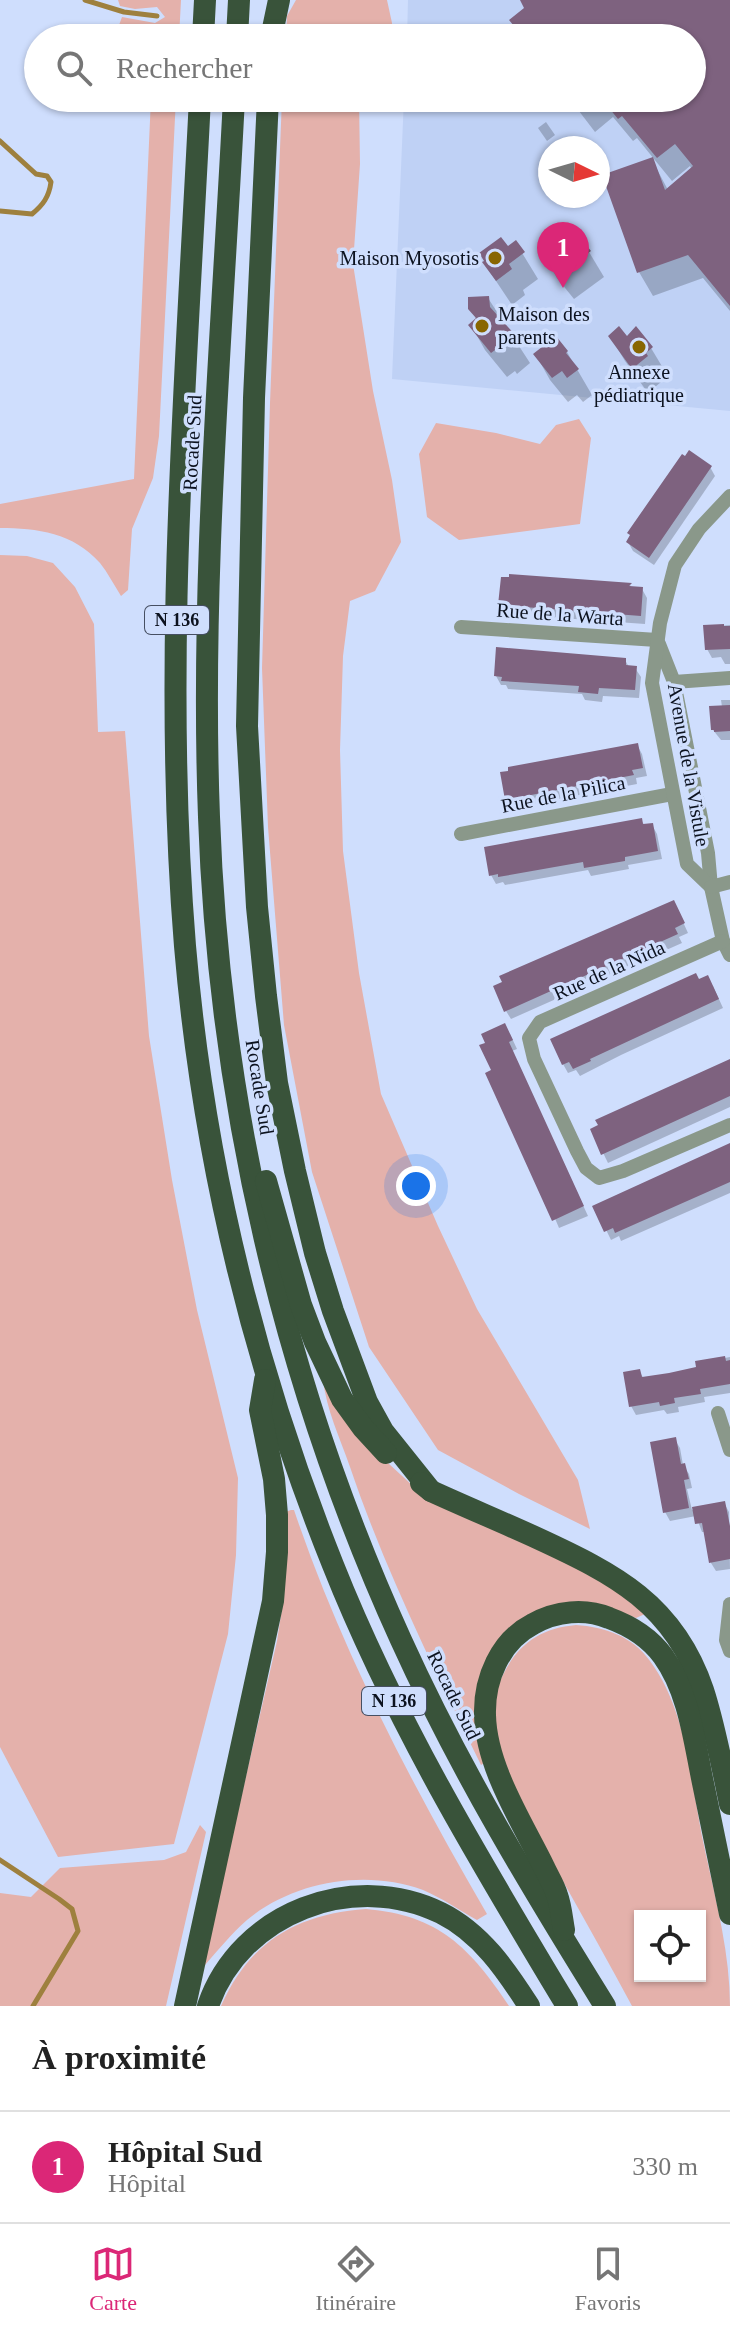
<!DOCTYPE html>
<html lang="fr">
<head>
<meta charset="utf-8">
<style>
	:root { --surface:#fff; --page:#f2f2f2; --text:#222; --muted:#767676; --line:#e0e0e0; --accent:#db2777 }
	body { margin:0; font-family:Georgia,serif; background:var(--page); color:var(--text) }
	.controls { position:absolute; right:24px; bottom:24px; display:grid; overflow:hidden; border-radius:0px; box-shadow:0 2px 6px #0004 }
	.controls button { width:72px; height:72px; display:grid; place-items:center; padding:0; border:0; border-bottom:2px solid var(--line); background:var(--surface); color:var(--text); font:40px sans-serif }
	.compass { position:absolute; left:538px; top:136px; width:72px; height:72px; border-radius:50%; background:var(--surface); box-shadow:0 2px 6px #0004; rotate:95deg }
	.you { position:absolute; left:416px; top:1186px; width:28px; height:28px; margin:-20px; border:6px solid #fff; border-radius:50%; background:#1a73e8; box-shadow:0 0 0 12px #1a73e833 }
	.badge { display:grid; place-items:center; width:52px; height:52px; border-radius:50%; background:var(--accent); color:#fff; font-size:26px; font-weight:700 }
	.pin { position:absolute; translate:-50% -66px; filter:drop-shadow(0 2px 4px #0008) }
	.pin::after { content:''; position:absolute; top:42px; width:28px; height:24px; background:inherit; clip-path:polygon(0 0,100% 0,50% 100%) }
	.list { margin:0; padding:0; list-style:none }
	h2 { display:flex; justify-content:space-between; align-items:center; height:104px; margin:0; padding:0 32px; font-size:34px }
	h2 small { font-size:26px; font-weight:400; color:var(--muted) }
	.list li { display:grid; grid-template-columns:52px 1fr auto; gap:24px; align-items:center; box-sizing:border-box; height:112px; padding:0 32px; border-top:2px solid var(--line) }
	.list b { display:block; font-size:30px; white-space:nowrap }
	.list p { margin:0; font-size:26px; white-space:nowrap; color:var(--muted) }
	.list em { font-size:26px; font-style:normal; color:var(--muted) }
	.icon { flex:none; width:44px; height:44px; fill:none; stroke:currentColor; stroke-width:2; stroke-linecap:round; stroke-linejoin:round }
	.map { position:relative; flex:none; width:730px; height:2006px; overflow:hidden }
	.search { position:absolute; background:var(--surface); box-shadow:0 2px 6px #0004; left:24px; right:24px; top:24px; height:88px; display:flex; align-items:center; gap:20px; box-sizing:border-box; padding:0 28px; border-radius:44px; color:var(--muted); font-size:30px }
	.sheet { height:216px; background:var(--surface) }
	nav { display:flex; justify-content:space-around; align-items:center; box-sizing:border-box; height:112px; border-top:2px solid var(--line); background:var(--surface); font-size:22px; color:var(--muted) }
	nav a { display:grid; justify-items:center; gap:4px }
	nav .on { color:var(--accent) }
	.map>svg:first-child { display:block }
</style>
</head>
<body>
<div class="map">
<svg width="730" height="2006" viewBox="0 0 730 2006">
	<rect width="100%" height="100%" fill="#cfdefd"/>
	<path fill="#bfd1f5" fill-rule="evenodd" d="M 408,0 L 730,0 L 730,411 L 392,379 L 404,98 L 692,98 L 692,38 L 407,38 ZM 550,148 L 598,148 L 598,196 L 550,196 Z"/>
	<g fill="#e4b1ab" fill-rule="evenodd">
		<path d="M 118,0 L 181,0 L 179,38 L 119,38 L 115,36 L 122,17 L 155,23 L 165,17 L 157,7 L 135,9 L 120,6 Z"/>
		<path d="M 296,0 L 387,0 L 392,23 L 393,38 L 286,38 L 287,16 Z"/>
		<path d="M 151,98 L 176,98 L 159,436 L 153,478 L 132,529 L 128,590 L 121,596 C 114,585 108,573 100,563 C 74,533 37,528 0,528 L 0,504 L 134,479 Z"/>
		<path d="M 282,98 L 359,98 L 360,164 L 353,264 L 373,391 L 392,480 L 401,542 L 375,591 L 350,601 L 343,656 L 340,750 L 343,851 L 359,973 L 381,1094 L 438,1226 L 477,1309 L 578,1480 L 590,1529 L 519,1494 L 438,1450 L 369,1347 L 312,1172 L 284,1025 L 268,827 L 262,668 L 270,403 Z"/>
		<path d="M 579,419 L 591,438 L 580,524 L 459,540 L 427,517 L 419,454 L 436,423 L 496,433 L 540,444 L 556,425 Z"/>
		<path d="M 0,555 L 27,556 L 53,563 L 75,587 L 94,624 L 98,732 L 125,731 L 149,1036 L 172,1180 L 197,1310 L 238,1478 L 236,1555 L 228,1634 L 174,1844 L 58,1857 L 0,1747 Z"/>
		<path d="M 323,1379 L 363,1440 L 413,1486 L 598,1577 L 645,1614 L 636,1618 L 602,1605 L 498,1642 L 486,1762 L 481,1765 C 433,1667 385,1570 350,1467 C 340,1438 326,1409 323,1379 Z"/>
		<path d="M 291,1510 L 294,1510 C 342,1652 412,1785 487,1914 L 477,1920 C 459,1910 442,1898 423,1890 C 366,1869 294,1881 247,1920 C 232,1933 219,1949 205,1965 L 203,1963 L 277,1641 L 283,1602 L 285,1512 Z"/>
		<path d="M 576,1625 C 605,1627 632,1636 650,1661 C 690,1715 691,1792 706,1855 C 717,1905 730,1955 730,2006 L 632,2006 C 610,1965 587,1924 564,1883 C 539,1837 493,1760 493,1708 C 493,1695 498,1684 504,1673 C 519,1643 542,1628 576,1625 ZM 640,1916 L 700,1916 L 700,1976 L 640,1976 Z"/>
		<path d="M 200,1825 L 206,1832 L 166,2006 L 0,2006 L 0,1893 L 31,1897 L 60,1868 L 164,1860 L 186,1852 Z"/>
		<path d="M 366,1909 C 439,1915 470,1948 509,2006 L 221,2006 C 249,1942 297,1914 366,1909 Z"/>
	</g>
	<g fill="#0003" fill-rule="evenodd">
		<path d="M 523,0 L 730,0 L 730,311 L 703,278 L 653,296 L 639,272 L 605,176 L 654,159 L 637,138 L 633,141 L 613,117 L 595,132 L 569,98 L 692,98 L 692,38 L 522,38 L 512,20 L 526,9 ZM 654,159 L 672,181 L 690,166 L 692,170 L 668,190 L 652,160 Z"/>
		<path d="M 546,122 L 555,135 L 547,141 L 538,128 Z"/>
		<path d="M 516,243 L 538,279 L 523,290 L 525,295 L 512,305 L 484,263 Z"/>
		<path d="M 543,252 L 589,252 L 604,277 L 574,299 L 557,278 Z"/>
		<path d="M 488,298 L 530,363 L 517,374 L 515,371 L 507,377 L 485,350 L 471,325 L 477,320 L 470,308 Z"/>
		<path d="M 610,336 L 627,339 L 651,348 L 666,373 L 659,379 L 661,382 L 648,393 L 625,361 Z"/>
		<path d="M 567,352 L 592,395 L 583,402 L 577,395 L 568,402 L 550,380 L 536,355 Z"/>
		<path d="M 710,467 L 715,476 L 654,565 L 633,551 L 628,542 L 632,536 Z"/>
		<path d="M 538,578 L 630,585 L 632,588 L 642,589 L 647,598 L 645,624 L 505,614 L 500,605 Z"/>
		<path d="M 730,625 L 730,664 L 725,664 L 721,657 L 712,658 L 707,649 L 706,627 Z"/>
		<path d="M 625,660 L 629,667 L 635,668 L 641,677 L 639,698 L 603,696 L 602,702 L 585,700 L 582,694 L 508,689 L 506,685 L 501,685 L 496,676 Z"/>
		<path d="M 721,700 L 730,700 L 730,740 L 721,740 L 713,730 L 722,707 Z"/>
		<path d="M 637,745 L 642,754 L 647,776 L 636,778 L 637,784 L 512,808 L 507,799 Z"/>
		<path d="M 641,820 L 645,826 L 652,825 L 657,834 L 662,859 L 628,865 L 629,869 L 591,876 L 588,870 L 505,885 L 503,882 L 496,884 L 491,875 Z"/>
		<path d="M 678,911 L 688,933 L 679,937 L 682,943 L 511,1019 L 506,1011 Z"/>
		<path d="M 699,981 L 713,986 L 723,1008 L 621,1055 L 580,1076 L 576,1070 L 568,1073 L 563,1064 Z"/>
		<path d="M 510,1034 L 517,1049 L 512,1051 L 588,1216 L 559,1228 L 493,1071 Z"/>
		<path d="M 730,1061 L 730,1107 L 608,1163 L 592,1130 Z"/>
		<path d="M 730,1145 L 730,1193 L 621,1241 L 619,1236 L 611,1240 L 595,1207 Z"/>
		<path d="M 730,1357 L 730,1393 L 704,1397 L 705,1402 L 678,1407 L 679,1412 L 667,1414 L 664,1410 L 636,1415 L 631,1406 L 639,1371 L 644,1379 L 698,1369 L 697,1363 Z"/>
		<path d="M 675,1440 L 680,1448 L 683,1465 L 689,1474 L 692,1488 L 687,1489 L 692,1510 L 724,1503 L 729,1512 L 730,1569 L 716,1571 L 711,1563 L 706,1532 L 702,1532 L 696,1516 L 670,1521 L 665,1512 Z"/>
	</g>
	<g fill="none" stroke-linecap="round" stroke-linejoin="round">
		<g stroke="#9e803e" stroke-width="5">
			<path d="M 85,0 L 124,12 L 157,16"/>
			<path d="M 0,141 L 36,174 L 47,176 L 51,182 C 49,197 43,205 32,214 L 0,211"/>
			<path d="M 0,1860 L 59,1899 L 72,1909 L 78,1931 L 33,2006"/>
		</g>
	</g>
	<g fill="#7e627f">
		<path d="M 520,0 L 730,0 L 730,306 L 688,255 L 637,273 L 602,175 L 653,157 L 665,190 L 693,166 L 675,144 L 657,158 L 622,116 L 618,119 L 601,98 L 692,98 L 692,38 L 524,38 L 509,20 L 524,8 Z"/>
		<path d="M 569,229 L 575,238 L 578,235 L 591,251 L 558,275 L 540,252 Z"/>
		<path d="M 501,237 L 508,246 L 516,240 L 525,252 L 509,264 L 512,269 L 496,281 L 482,262 L 484,261 L 479,253 Z"/>
		<path d="M 489,296 L 490,307 L 517,337 L 501,350 L 499,347 L 491,353 L 468,325 L 476,318 L 468,309 L 468,297 Z"/>
		<path d="M 619,326 L 627,336 L 636,326 L 653,347 L 646,353 L 648,356 L 632,369 L 608,336 Z"/>
		<path d="M 556,336 L 568,351 L 566,353 L 579,369 L 567,378 L 562,371 L 552,378 L 533,354 Z"/>
		<path d="M 689,450 L 712,466 L 649,558 L 626,542 L 630,535 L 627,533 L 682,454 L 685,456 Z"/>
		<path d="M 509,574 L 632,583 L 629,586 L 643,587 L 641,616 L 498,605 L 501,577 L 509,577 Z"/>
		<path d="M 724,624 L 724,626 L 730,626 L 730,649 L 705,650 L 703,625 Z"/>
		<path d="M 496,647 L 626,658 L 626,665 L 637,666 L 635,690 L 599,688 L 598,694 L 578,692 L 579,686 L 501,681 L 502,677 L 494,676 Z"/>
		<path d="M 730,705 L 730,731 L 714,732 L 714,730 L 711,730 L 709,706 Z"/>
		<path d="M 638,743 L 643,768 L 632,770 L 634,775 L 505,800 L 500,772 L 508,771 L 508,767 Z"/>
		<path d="M 642,818 L 643,824 L 653,823 L 658,851 L 625,857 L 625,861 L 584,868 L 583,862 L 498,877 L 498,874 L 489,876 L 484,847 Z"/>
		<path d="M 674,900 L 685,923 L 675,928 L 678,934 L 504,1012 L 493,986 L 502,982 L 499,976 Z"/>
		<path d="M 696,973 L 699,979 L 708,975 L 719,999 L 590,1059 L 591,1061 L 573,1069 L 569,1062 L 562,1065 L 550,1039 Z"/>
		<path d="M 505,1023 L 513,1040 L 509,1042 L 584,1206 L 552,1221 L 485,1073 L 491,1070 L 479,1045 L 485,1043 L 481,1034 Z"/>
		<path d="M 730,1059 L 730,1096 L 601,1155 L 590,1129 L 598,1125 L 595,1120 Z"/>
		<path d="M 730,1143 L 730,1182 L 615,1233 L 613,1228 L 604,1232 L 592,1206 Z"/>
		<path d="M 725,1356 L 726,1361 L 730,1360 L 730,1384 L 700,1389 L 701,1394 L 674,1398 L 675,1403 L 660,1406 L 659,1402 L 629,1407 L 623,1372 L 640,1369 L 642,1377 L 669,1373 L 696,1367 L 695,1361 Z"/>
		<path d="M 676,1437 L 681,1464 L 685,1463 L 689,1479 L 684,1480 L 689,1508 L 663,1513 L 650,1442 Z"/>
		<path d="M 725,1501 L 730,1526 L 730,1559 L 709,1563 L 702,1523 L 695,1524 L 692,1507 Z"/>
	</g>
	<g fill="none" stroke-linecap="round" stroke-linejoin="round">
		<g stroke="#8a988a" stroke-width="14">
			<path d="M 461,627 L 657,640"/>
			<path d="M 659,644 L 674,682 L 708,853 L 711,887 L 723,941 L 730,955"/>
			<path d="M 674,682 L 730,678"/>
			<path d="M 461,834 L 672,794"/>
			<path d="M 711,887 L 687,864 L 652,683 L 660,623 L 675,565 L 699,529 L 730,496"/>
			<path d="M 711,887 L 730,882"/>
			<path d="M 723,941 L 540,1022 L 529,1038 L 534,1059 L 577,1151 L 586,1168 L 599,1178 L 623,1171 L 730,1125"/>
			<path d="M 718,1413 L 730,1450"/>
			<path d="M 730,1604 L 726,1640 L 730,1651"/>
		</g>
		<g stroke="#39533a" stroke-width="22">
			<path d="M 203,38 L 205,0"/>
			<path d="M 237,38 L 239,0"/>
			<path d="M 271,38 L 279,0"/>
			<path d="M 200,98 C 186,380 162,664 185,946 C 203,1158 254,1368 333,1565 C 395,1721 481,1863 567,2006"/>
			<path d="M 234,98 C 222,337 200,578 209,817 C 219,1101 283,1381 401,1640 C 459,1768 531,1887 605,2006"/>
			<path d="M 268,98 L 254,398 L 247,726 L 257,907 L 266,996 L 277,1083 L 295,1171 L 315,1253 L 333,1311 L 367,1402 L 383,1431 L 431,1491"/>
			<path d="M 266,1181 L 301,1305 L 315,1342 L 342,1399 L 363,1428 L 386,1453"/>
			<path d="M 421,1483 L 431,1491 C 466,1507 502,1522 537,1538 C 615,1574 674,1604 703,1690 C 715,1727 722,1766 730,1804"/>
			<path d="M 564,1930 C 562,1919 561,1906 557,1895 C 554,1885 548,1876 544,1867 C 522,1822 486,1767 485,1715 C 484,1679 500,1641 533,1624 C 556,1611 585,1608 609,1618 C 631,1626 649,1637 663,1656 C 689,1692 694,1740 703,1783 C 712,1826 721,1870 730,1914"/>
			<path d="M 185,2006 L 273,1601 L 277,1552 L 277,1515 L 274,1479 L 260,1410 L 265,1380"/>
			<path d="M 208,2006 C 240,1912 354,1870 441,1913 C 481,1933 506,1970 529,2006"/>
		</g>
	</g>
	<g fill="#886602" stroke="#cfdefd" stroke-width="3">
		<circle cx="495" cy="258" r="8"/>
		<circle cx="482" cy="326" r="8"/>
		<circle cx="639" cy="347" r="8"/>
	</g>
	<g text-anchor="middle" dominant-baseline="central" stroke-width="7" stroke-linejoin="round" paint-order="stroke">
		<g fill="#cfdefd" stroke="#464f62" stroke-width="2">
			<rect x="145" y="606" width="64" height="28" rx="6"/>
			<rect x="362" y="1687" width="64" height="28" rx="6"/>
		</g>
		<g font-size="18" font-weight="bold" fill="#0c121f">
			<text x="177" y="620">N 136</text>
			<text x="394" y="1701">N 136</text>
		</g>
		<g font-size="20" fill="#0c121f" stroke="#cfdefd" text-anchor="end">
			<text x="479" y="258">Maison Myosotis</text>
			<text x="498" y="314" text-anchor="start">Maison des<tspan x="498" dy="23">parents</tspan></text>
			<text x="639" y="372" text-anchor="middle">Annexe<tspan x="639" dy="23">pédiatrique</tspan></text>
		</g>
		<g font-size="20" fill="#0c121f" stroke="#cfdefd">
			<text transform="translate(192 443) rotate(-87)">Rocade Sud</text>
			<text transform="translate(560 614) rotate(4)">Rue de la Warta</text>
			<text transform="translate(689 765) rotate(80)">Avenue de la Vistule</text>
			<text transform="translate(563 794) rotate(-11)">Rue de la Pilica</text>
			<text transform="translate(609 970) rotate(-24)">Rue de la Nida</text>
			<text transform="translate(260 1087) rotate(81)">Rocade Sud</text>
			<text transform="translate(454 1695) rotate(64)">Rocade Sud</text>
		</g>
	</g>
</svg>
<div class="controls">
<button><svg class="icon" aria-label="locate" viewBox="0 0 24 24"><circle cx="12" cy="12" r="6"/><path d="M12 2v4M12 18v4M2 12h4M18 12h4"/></svg></button>
</div>
<svg class="compass" viewBox="-18 -18 36 36"><path d="M0-13l5 13h-10z" fill="#e53935"/><path d="M0 13l5-13h-10z" fill="#767676"/></svg>
<div class="you"></div>
<div class="pin badge" style="left:563px;top:288px">1</div>
<div class="search"><svg class="icon" aria-label="search" viewBox="0 0 24 24"><circle cx="10" cy="10" r="6"/><path d="M15 15l6 6"/></svg>Rechercher</div>
</div>
<section class="sheet">
<h2>À proximité<small></small></h2>
<ul class="list">
<li><span class="badge">1</span><div><b>Hôpital Sud</b><p>Hôpital</p></div><em>330 m</em></li>
</ul>
</section>
<nav>
<a class="on"><svg class="icon" aria-label="map" viewBox="0 0 24 24"><path d="M3 6l6-2 6 2 6-2v14l-6 2-6-2-6 2zM9 4v14M15 6v14"/></svg>Carte</a>
<a><svg class="icon" aria-label="directions" viewBox="0 0 24 24"><path d="M12 3l9 9-9 9-9-9zM9 14v-3h6M13 9l2 2-2 2"/></svg>Itinéraire</a>
<a><svg class="icon" aria-label="saved" viewBox="0 0 24 24"><path d="M7 4h10v16l-5-4-5 4z"/></svg>Favoris</a>
</nav>
</body>
</html>
